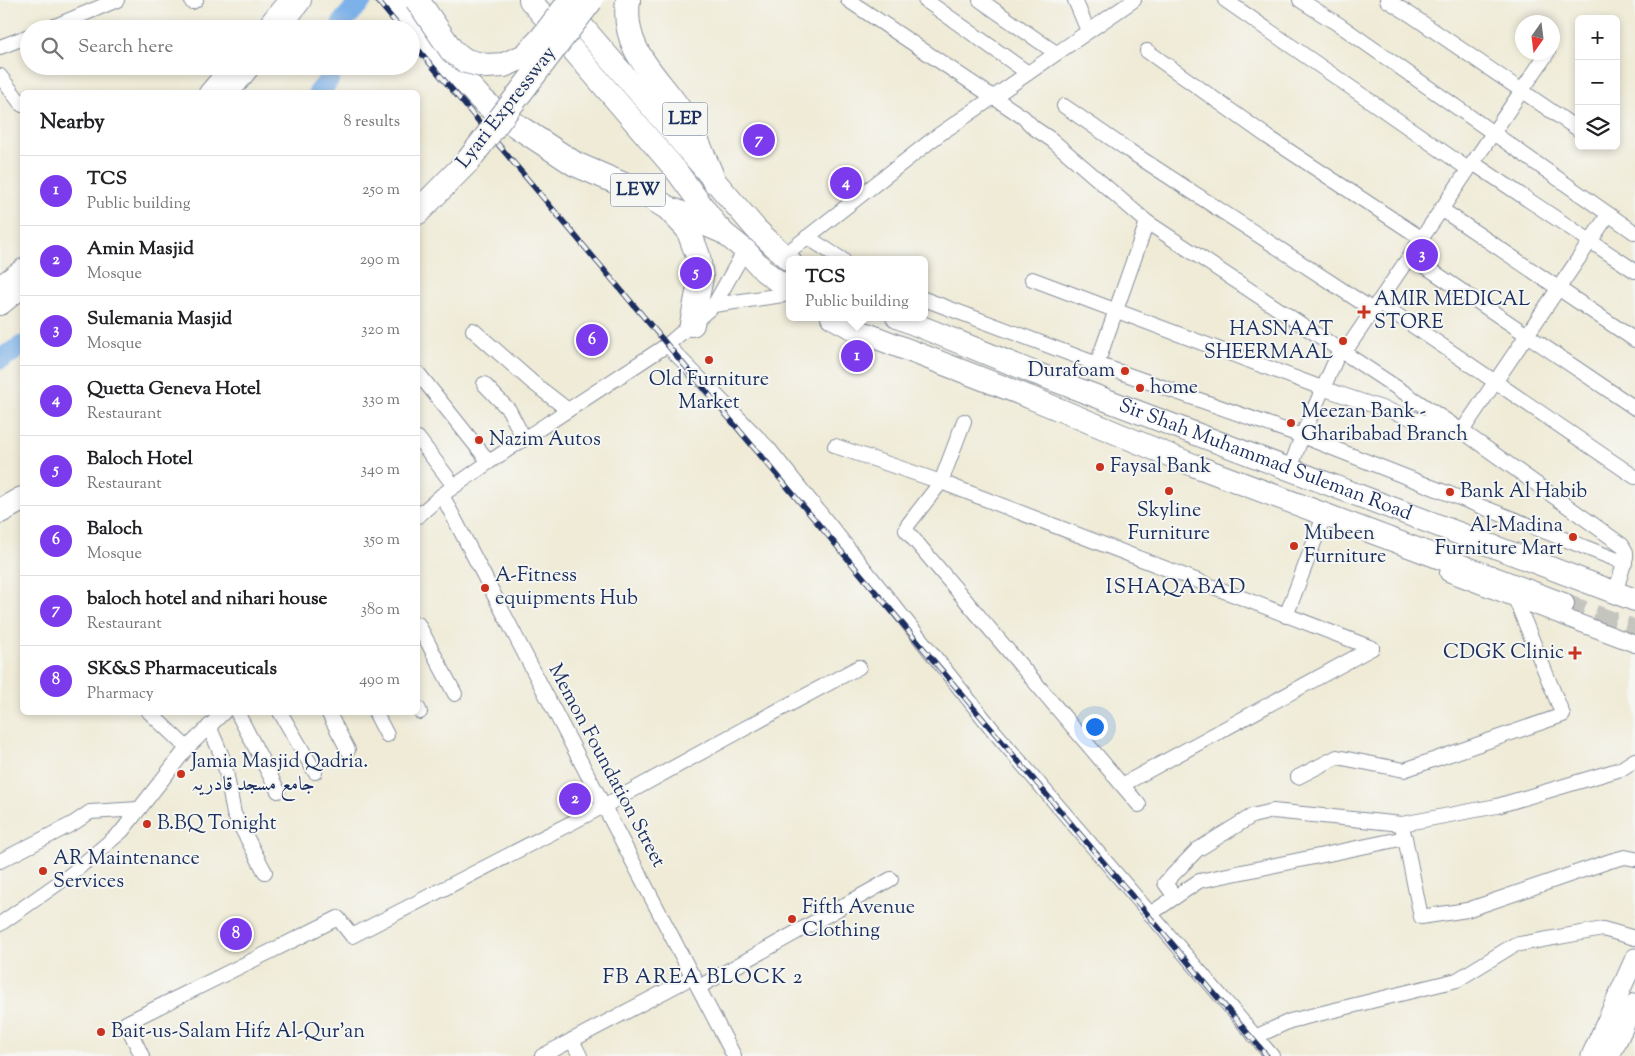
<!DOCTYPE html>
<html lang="en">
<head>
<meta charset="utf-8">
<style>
	:root { --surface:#fff; --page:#f6f6f6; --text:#202124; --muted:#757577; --line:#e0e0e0; --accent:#7c3aed }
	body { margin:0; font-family:"Sorts Mill Goudy",Amiri,serif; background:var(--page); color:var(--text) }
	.controls { position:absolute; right:15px; top:15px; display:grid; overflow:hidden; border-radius:8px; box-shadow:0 2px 8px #0003 }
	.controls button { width:45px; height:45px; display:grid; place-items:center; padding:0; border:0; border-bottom:1px solid var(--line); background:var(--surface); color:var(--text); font:25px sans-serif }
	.compass { position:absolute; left:1515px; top:15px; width:45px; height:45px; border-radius:50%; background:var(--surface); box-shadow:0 2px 8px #0003; rotate:194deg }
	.you { position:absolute; left:1094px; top:726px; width:18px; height:18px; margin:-12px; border:4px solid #fff; border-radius:50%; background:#1a73e8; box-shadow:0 0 0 8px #1a73e833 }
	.badge { display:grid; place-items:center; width:32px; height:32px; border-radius:50%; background:var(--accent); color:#fff; font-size:16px; font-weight:700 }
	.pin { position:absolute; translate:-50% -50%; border:2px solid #fff; box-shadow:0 1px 5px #0006 }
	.popup { position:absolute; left:786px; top:256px; width:142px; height:65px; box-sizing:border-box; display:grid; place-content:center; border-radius:8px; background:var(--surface); filter:drop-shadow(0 1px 4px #0005); font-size:16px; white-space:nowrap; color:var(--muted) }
	.popup b { font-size:19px; color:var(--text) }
	.popup::after { content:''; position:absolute; left:50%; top:100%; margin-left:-10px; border:10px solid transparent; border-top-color:var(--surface) }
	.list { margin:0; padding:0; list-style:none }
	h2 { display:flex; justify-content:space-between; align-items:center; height:65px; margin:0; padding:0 20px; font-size:21px }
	h2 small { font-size:16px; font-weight:400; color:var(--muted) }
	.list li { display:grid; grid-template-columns:32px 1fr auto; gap:15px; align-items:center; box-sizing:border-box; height:70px; padding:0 20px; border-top:1px solid var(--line) }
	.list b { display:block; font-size:19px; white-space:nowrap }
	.list p { margin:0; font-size:16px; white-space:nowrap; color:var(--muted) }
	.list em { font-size:16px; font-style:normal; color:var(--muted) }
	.icon { flex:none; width:28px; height:28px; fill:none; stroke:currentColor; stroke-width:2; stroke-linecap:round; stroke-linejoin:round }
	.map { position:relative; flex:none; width:1635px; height:1056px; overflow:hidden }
	.search { position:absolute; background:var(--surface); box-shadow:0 2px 8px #0003; left:20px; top:20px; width:400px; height:55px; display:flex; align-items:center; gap:12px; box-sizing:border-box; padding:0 18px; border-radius:28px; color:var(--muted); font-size:19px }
	.panel { position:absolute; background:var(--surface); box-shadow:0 2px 8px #0003; left:20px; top:90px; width:400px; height:625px; border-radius:8px }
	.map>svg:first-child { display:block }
</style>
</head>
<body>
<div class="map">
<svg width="1635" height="1056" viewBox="0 0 1635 1056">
	<rect width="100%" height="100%" fill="#f6f6f2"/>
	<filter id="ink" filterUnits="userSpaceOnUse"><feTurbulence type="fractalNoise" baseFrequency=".02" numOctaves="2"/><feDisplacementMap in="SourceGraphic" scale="10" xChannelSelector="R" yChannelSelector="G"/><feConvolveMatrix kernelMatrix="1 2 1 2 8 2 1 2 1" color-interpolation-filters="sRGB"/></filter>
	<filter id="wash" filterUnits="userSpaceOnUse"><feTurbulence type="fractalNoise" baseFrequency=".0096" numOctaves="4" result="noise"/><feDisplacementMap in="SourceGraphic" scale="20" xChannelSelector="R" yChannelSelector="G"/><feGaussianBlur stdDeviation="1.12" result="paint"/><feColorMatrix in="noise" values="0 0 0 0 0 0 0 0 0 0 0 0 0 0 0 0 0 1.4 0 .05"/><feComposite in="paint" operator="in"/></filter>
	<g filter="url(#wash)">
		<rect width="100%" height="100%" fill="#efebd7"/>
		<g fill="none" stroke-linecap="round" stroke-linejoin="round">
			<g stroke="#7cb1e9" stroke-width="21">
				<path d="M 340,29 L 345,19 L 362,0"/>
				<path d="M 319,92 C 325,86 332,76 333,66"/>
				<path d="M 0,359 L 22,346"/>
			</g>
		</g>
	</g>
	<g filter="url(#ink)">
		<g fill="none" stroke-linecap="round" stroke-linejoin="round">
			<path stroke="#c5c5bf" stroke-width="22" stroke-dasharray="22 11" stroke-linecap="butt" d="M 1563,604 L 1635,631"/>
			<g stroke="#858d9a" stroke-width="16">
				<g id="minor">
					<path d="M 848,0 L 1023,117 L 1034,128 L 1052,140 L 1147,222 L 1462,431 L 1622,545 L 1626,552 L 1626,557 L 1615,593"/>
					<path d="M 925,0 L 1028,73"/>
					<path d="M 980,0 L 1056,53"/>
					<path d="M 1075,0 L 1088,31"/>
					<path d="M 1225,0 L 1468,169"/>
					<path d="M 1300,0 L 1341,26 L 1634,232"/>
					<path d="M 1387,0 L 1411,15 L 1579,130"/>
					<path d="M 192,2 L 196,0"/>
					<path d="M 48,29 L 117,0"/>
					<path d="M 261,29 L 285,0"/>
					<path d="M 0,47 L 29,36"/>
					<path d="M 1147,51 L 1268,137 L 1421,238"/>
					<path d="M 0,76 L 22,105"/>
					<path d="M 206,92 L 228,66"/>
					<path d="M 1064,106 L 1125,148 L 1373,310"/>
					<path d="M 1473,163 L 1635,271"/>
					<path d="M 1441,209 L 1635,340"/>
					<path d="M 807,237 L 843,260"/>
					<path d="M 783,256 L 937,136 L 1134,0"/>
					<path d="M 1410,256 L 1635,408"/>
					<path d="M 1032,279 L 1322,388 L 1450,431 L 1462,431 L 1608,215"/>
					<path d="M 0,282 L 22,266"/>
					<path d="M 924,299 L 1097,364 L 1302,436 L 1625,563"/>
					<path d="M 1378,302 L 1635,477"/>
					<path d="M 714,305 L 745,250"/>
					<path d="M 473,330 L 532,382 L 568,410"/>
					<path d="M 667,345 L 769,449 L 993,730 L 1272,1056"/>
					<path d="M 1344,353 L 1548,52"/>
					<path d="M 1097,364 L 1147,222"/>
					<path d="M 418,373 L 489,462"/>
					<path d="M 484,384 L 509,410 L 524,439"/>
					<path d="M 964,421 L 941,482 L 907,526 L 906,530 L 1139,805"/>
					<path d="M 418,438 L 454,486"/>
					<path d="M 835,446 L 941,482 L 1372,648"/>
					<path d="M 1290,469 L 1302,436 L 1340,350"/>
					<path d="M 442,495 L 734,1056"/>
					<path d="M 418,516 L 442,495 L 489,462 L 667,345 L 714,305 L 790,294"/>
					<path d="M 1286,616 L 1321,524"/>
					<path d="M 418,624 L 455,694"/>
					<path d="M 418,708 L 420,712"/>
					<path d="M 149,712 L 187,748"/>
					<path d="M 237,712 L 278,791"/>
					<path d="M 280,712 L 315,772"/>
					<path d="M 328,712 L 348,750"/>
					<path d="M 375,712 L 387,735"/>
					<path d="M 209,726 L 224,761 L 234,814 L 265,872"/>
					<path d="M 1298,777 L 1337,757 L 1404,770 L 1563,715 L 1515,598"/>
					<path d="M 1122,785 L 1372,648"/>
					<path d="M 1405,838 L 1421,917 L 1467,910 L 1610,861 L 1625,857 L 1635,859"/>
					<path d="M 0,861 L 74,823 L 90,812 L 139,809"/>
					<path d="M 1175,897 L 1165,883 L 1197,850 L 1252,816 L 1273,811 L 1402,824 L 1497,806 L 1621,769 L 1635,760"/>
					<path d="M 1150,914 L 1199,881 L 1405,838 L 1403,831"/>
					<path d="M 0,924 L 70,875 L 122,831 L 187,748 L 224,712"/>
					<path d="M 699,987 L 891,879"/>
					<path d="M 1255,1037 L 1290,1021 L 1457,980 L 1514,945 L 1603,929 L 1635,938"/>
					<path d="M 572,1040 L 580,1056"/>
					<path d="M 142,1056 L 126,1023 L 338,918 L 352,936 L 604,806 L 740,731 L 859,667"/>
					<path d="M 542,1056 L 694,976"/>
				</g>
			</g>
			<g stroke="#858d9a" stroke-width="18">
				<path id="tertiary" d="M 1448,573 L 1635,644"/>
			</g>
			<g stroke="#858d9a" stroke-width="21">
				<g id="secondary">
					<path d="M 1591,1056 L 1635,958"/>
					<path d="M 1610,1056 L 1635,1003"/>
				</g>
			</g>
			<g stroke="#858d9a" stroke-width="24">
				<g id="trunk">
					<path d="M 530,0 L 675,169 L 720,230 L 745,250 L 764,271 L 790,290"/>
					<path d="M 565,6 L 756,229 L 790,261"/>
					<path d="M 832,317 L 854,329 L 1029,397 L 1193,465 L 1563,604"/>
					<path id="s1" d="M 897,317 L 1035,373 L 1635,600"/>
				</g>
			</g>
			<g stroke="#858d9a" stroke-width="26">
				<g id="motorway">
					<path d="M 391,0 L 480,98 L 497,113 L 575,164 L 645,194 L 668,208 L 688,229 L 698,256 L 701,277 L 692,324"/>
					<path d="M 628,0 C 621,52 658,76 683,115 C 695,132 705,162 714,181"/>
					<path d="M 277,29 L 299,0"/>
					<path d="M 227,92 L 248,66"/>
					<path d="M 675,211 L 720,230"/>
					<path d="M 418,212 L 468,161"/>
					<path d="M 0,303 L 22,285"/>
					<path d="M 0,511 L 22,499"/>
				</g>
			</g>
			<use href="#minor" stroke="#fff" stroke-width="14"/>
			<use href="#tertiary" stroke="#fff" stroke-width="16"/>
			<use href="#secondary" stroke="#fff" stroke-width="19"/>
			<use href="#trunk" stroke="#fff" stroke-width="22"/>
			<use href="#motorway" stroke="#fff" stroke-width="24"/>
			<g stroke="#1b2f5e" stroke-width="5.5">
				<g id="rail">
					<path d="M 377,0 L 401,29"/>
					<path d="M 411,41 L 1267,1056"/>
				</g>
			</g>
			<use href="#rail" stroke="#f6f6f2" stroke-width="4" stroke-dasharray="11" stroke-linecap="butt"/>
			<g stroke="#858d9a" stroke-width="26" stroke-linecap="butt">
				<g id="motorway-bridge">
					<path d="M 417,0 L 452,51 L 466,61 L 486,66 L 504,65 L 525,56 L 542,38 L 571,0"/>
					<path d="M 468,161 L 591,0"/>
				</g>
			</g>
			<use href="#motorway-bridge" stroke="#fff" stroke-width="24"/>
		</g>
	</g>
	<g fill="#c8321e" stroke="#f6f6f2" stroke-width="2">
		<path d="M1361.5 304.5h5v5h5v5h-5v5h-5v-5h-5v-5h5z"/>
		<circle cx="1343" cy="341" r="5"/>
		<circle cx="709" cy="360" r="5"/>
		<circle cx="1125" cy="371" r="5"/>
		<circle cx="1140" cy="388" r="5"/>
		<circle cx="1291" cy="423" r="5"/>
		<circle cx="479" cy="440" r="5"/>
		<circle cx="1100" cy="467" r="5"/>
		<circle cx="1169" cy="491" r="5"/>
		<circle cx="1450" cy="492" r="5"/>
		<circle cx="1573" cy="537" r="5"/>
		<circle cx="1294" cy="546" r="5"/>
		<circle cx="485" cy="588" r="5"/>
		<path d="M1572.5 645.5h5v5h5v5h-5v5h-5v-5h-5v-5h5z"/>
		<circle cx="181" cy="774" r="5"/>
		<circle cx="147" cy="824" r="5"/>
		<circle cx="43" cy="871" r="5"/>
		<circle cx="792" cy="919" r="5"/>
		<circle cx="101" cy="1032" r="5"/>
	</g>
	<g text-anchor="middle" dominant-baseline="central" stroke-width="4" stroke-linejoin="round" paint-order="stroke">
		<g fill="#f6f6f2" stroke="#5d6b8a" stroke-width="1">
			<rect x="662.5" y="102.5" width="45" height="33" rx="4"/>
			<rect x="610.5" y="173.5" width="55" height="33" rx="4"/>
		</g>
		<g font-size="19" font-weight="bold" fill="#1b2f5e">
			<text x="685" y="119">LEP</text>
			<text x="638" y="190">LEW</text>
		</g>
		<g font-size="20" fill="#1b2f5e" stroke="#f6f6f2">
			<text transform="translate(507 108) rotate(-52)">Lyari Expressway</text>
			<text stroke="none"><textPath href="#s1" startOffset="395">Sir Shah Muhammad Suleman Road</textPath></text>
			<text transform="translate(606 766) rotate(62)">Memon Foundation Street</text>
		</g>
		<g font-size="20" fill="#1b2f5e" stroke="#f6f6f2" text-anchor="start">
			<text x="1374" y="300">AMIR MEDICAL<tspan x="1374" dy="23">STORE</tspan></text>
			<text x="1333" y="330" text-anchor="end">HASNAAT<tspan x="1333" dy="23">SHEERMAAL</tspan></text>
			<text x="1115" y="371" text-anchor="end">Durafoam</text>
			<text x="709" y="380" text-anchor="middle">Old Furniture<tspan x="709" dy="23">Market</tspan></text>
			<text x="1150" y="388">home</text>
			<text x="1301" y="412">Meezan Bank -<tspan x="1301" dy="23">Gharibabad Branch</tspan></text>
			<text x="489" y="440">Nazim Autos</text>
			<text x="1110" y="467">Faysal Bank</text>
			<text x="1460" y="492">Bank Al Habib</text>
			<text x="1169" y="511" text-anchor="middle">Skyline<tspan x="1169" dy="23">Furniture</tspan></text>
			<text x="1563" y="526" text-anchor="end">Al-Madina<tspan x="1563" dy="23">Furniture Mart</tspan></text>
			<text x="1304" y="534">Mubeen<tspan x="1304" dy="23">Furniture</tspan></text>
			<text x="495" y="576">A-Fitness<tspan x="495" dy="23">equipments Hub</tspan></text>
			<text x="1564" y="653" text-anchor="end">CDGK Clinic</text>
			<text x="191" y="762">Jamia Masjid Qadria.<tspan x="191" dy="23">جامع مسجد قادریہ</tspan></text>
			<text x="157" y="824">B.BQ Tonight</text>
			<text x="53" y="859">AR Maintenance<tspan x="53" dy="23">Services</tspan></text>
			<text x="802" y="908">Fifth Avenue<tspan x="802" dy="23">Clothing</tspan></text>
			<text x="111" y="1032">Bait-us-Salam Hifz Al-Qur'an</text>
		</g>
		<g font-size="21" letter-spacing="1" fill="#1b2f5e" stroke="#f6f6f2">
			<text x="1176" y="588">ISHAQABAD</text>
			<text x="703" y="978">FB AREA BLOCK 2</text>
		</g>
	</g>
</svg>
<div class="controls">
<button>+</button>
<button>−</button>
<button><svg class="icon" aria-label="layers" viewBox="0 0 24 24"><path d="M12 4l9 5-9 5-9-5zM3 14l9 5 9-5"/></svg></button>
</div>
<svg class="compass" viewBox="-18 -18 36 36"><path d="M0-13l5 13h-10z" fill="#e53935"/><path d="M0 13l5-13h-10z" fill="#757577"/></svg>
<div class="you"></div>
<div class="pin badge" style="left:857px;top:356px">1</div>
<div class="popup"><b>TCS</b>Public building</div>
<div class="pin badge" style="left:575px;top:799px">2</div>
<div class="pin badge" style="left:1422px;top:255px">3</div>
<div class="pin badge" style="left:846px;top:183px">4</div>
<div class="pin badge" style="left:696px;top:273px">5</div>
<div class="pin badge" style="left:592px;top:340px">6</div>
<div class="pin badge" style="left:759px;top:140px">7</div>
<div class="pin badge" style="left:236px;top:934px">8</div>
<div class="search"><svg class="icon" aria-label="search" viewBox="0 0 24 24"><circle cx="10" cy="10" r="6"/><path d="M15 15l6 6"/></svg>Search here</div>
<section class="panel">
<h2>Nearby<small>8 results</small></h2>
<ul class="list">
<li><span class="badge">1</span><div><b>TCS</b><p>Public building</p></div><em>250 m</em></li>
<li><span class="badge">2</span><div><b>Amin Masjid</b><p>Mosque</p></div><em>290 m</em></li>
<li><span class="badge">3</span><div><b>Sulemania Masjid</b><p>Mosque</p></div><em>320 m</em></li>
<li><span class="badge">4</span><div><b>Quetta Geneva Hotel</b><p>Restaurant</p></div><em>330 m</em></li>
<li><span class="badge">5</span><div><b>Baloch Hotel</b><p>Restaurant</p></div><em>340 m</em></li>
<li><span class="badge">6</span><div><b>Baloch</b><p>Mosque</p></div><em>350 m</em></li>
<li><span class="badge">7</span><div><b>baloch hotel and nihari house</b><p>Restaurant</p></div><em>380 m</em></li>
<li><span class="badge">8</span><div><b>SK&amp;S Pharmaceuticals</b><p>Pharmacy</p></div><em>490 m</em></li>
</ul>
</section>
</div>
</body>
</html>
